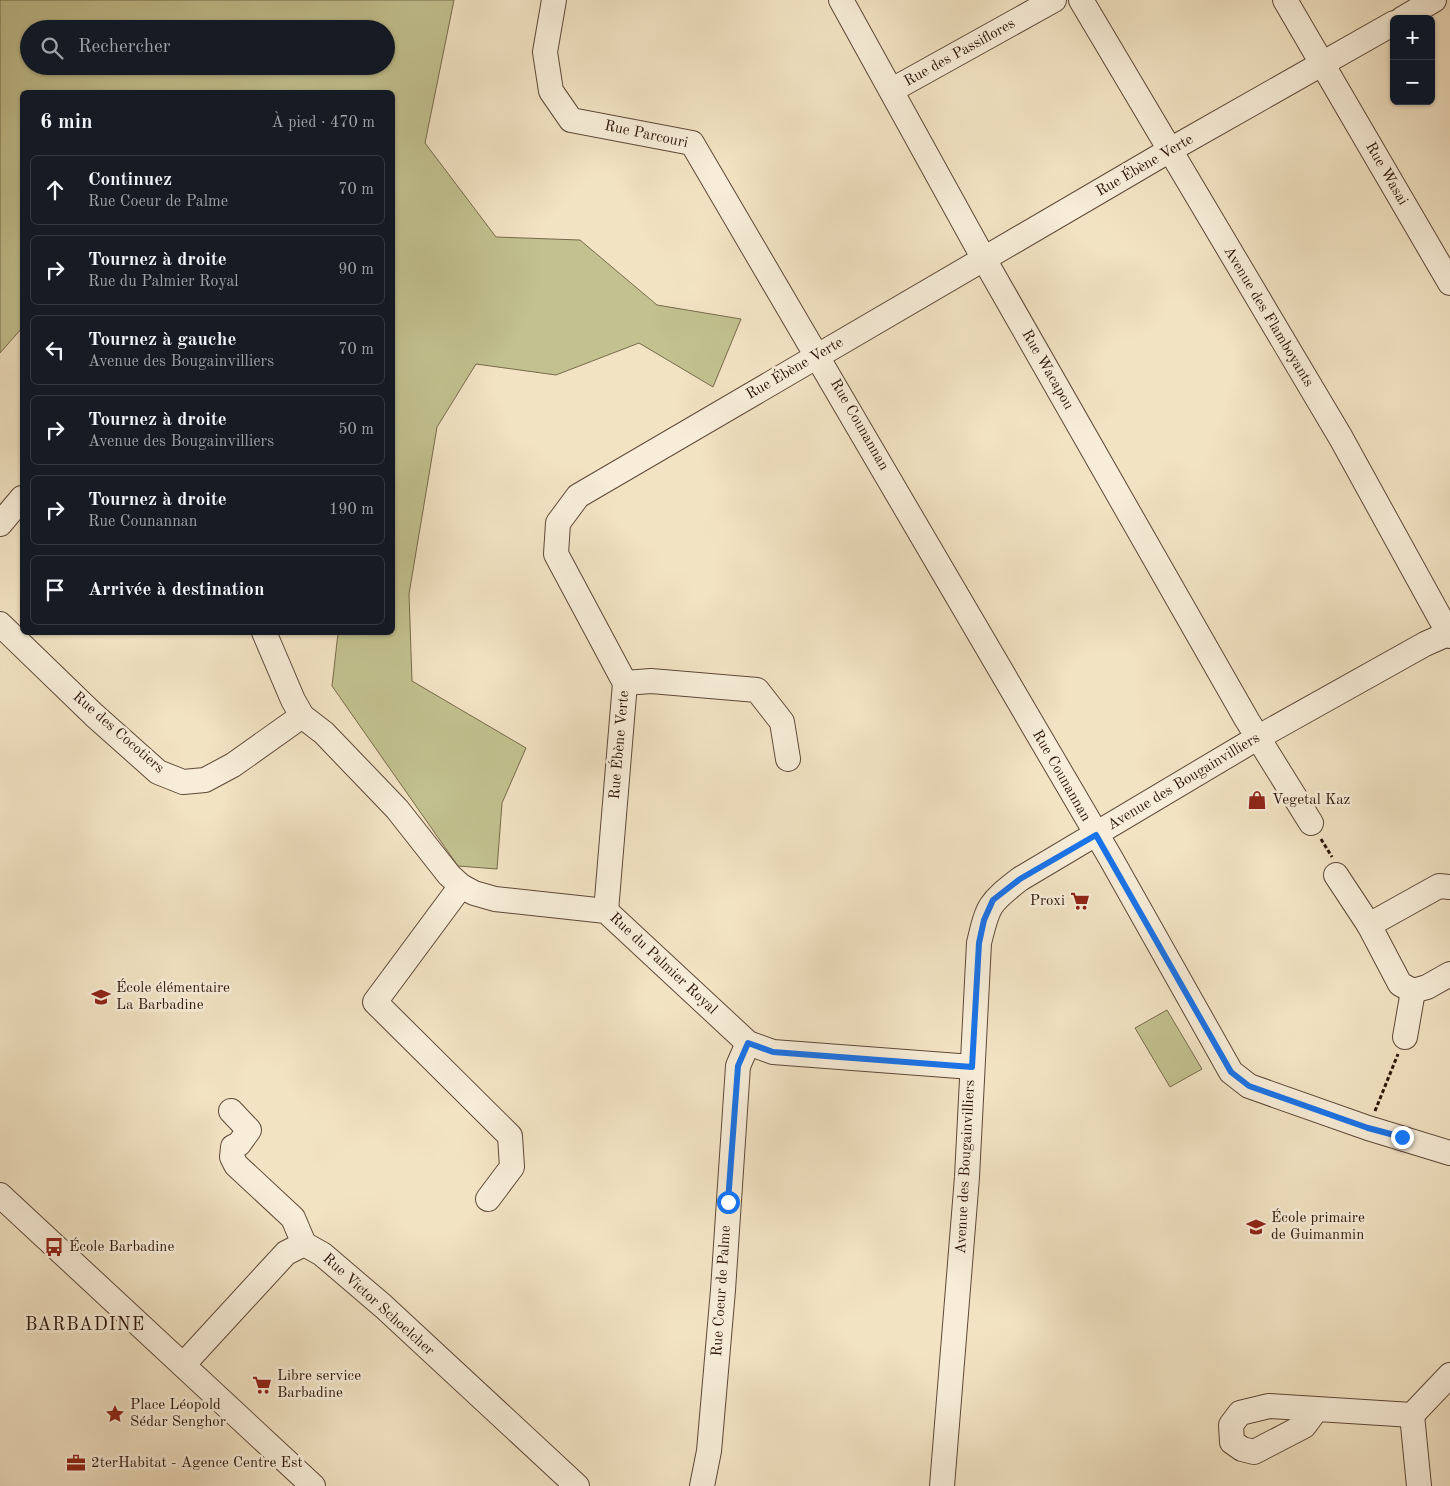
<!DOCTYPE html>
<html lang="fr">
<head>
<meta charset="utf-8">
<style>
	:root { --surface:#171b24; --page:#242831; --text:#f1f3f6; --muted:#9ea1a6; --line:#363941 }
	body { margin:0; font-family:"Old Standard TT",serif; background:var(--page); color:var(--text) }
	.controls { position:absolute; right:15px; top:15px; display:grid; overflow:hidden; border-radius:8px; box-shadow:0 1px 4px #0004 }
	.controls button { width:45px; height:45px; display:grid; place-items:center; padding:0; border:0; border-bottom:1px solid var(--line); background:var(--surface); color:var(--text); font:25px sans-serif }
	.stop { position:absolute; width:15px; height:15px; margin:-11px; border:4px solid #1a73e8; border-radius:50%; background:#fff }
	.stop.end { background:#1a73e8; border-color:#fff; box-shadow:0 1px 5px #0008 }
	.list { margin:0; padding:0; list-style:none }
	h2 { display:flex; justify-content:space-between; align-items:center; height:65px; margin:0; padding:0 20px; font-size:21px }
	h2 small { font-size:16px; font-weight:400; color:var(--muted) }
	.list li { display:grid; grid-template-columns:32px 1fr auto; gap:15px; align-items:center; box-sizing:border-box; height:70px; margin:0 10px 10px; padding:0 10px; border:1px solid var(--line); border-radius:8px }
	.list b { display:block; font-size:19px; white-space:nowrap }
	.list p { margin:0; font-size:16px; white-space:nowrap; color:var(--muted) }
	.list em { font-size:16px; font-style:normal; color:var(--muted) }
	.icon { flex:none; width:28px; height:28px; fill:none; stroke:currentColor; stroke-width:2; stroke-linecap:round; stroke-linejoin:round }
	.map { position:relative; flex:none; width:1450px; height:1486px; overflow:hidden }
	.search { position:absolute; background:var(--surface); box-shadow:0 1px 4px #0004; left:20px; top:20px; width:375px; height:55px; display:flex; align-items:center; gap:12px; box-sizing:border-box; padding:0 18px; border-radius:28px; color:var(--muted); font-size:19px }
	.panel { position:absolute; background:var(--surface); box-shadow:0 1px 4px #0004; left:20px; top:90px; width:375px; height:545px; border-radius:8px }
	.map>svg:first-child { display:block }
</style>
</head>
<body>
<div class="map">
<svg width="1450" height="1486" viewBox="0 0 1450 1486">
	<rect width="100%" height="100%" fill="#f2e3c3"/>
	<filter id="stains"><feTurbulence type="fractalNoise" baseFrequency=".004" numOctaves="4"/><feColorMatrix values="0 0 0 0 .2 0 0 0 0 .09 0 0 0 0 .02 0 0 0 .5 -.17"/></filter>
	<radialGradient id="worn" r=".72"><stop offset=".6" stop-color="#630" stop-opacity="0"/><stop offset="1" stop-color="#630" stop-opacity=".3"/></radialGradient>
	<g fill="#c2c18f" stroke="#776a4c" fill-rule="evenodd">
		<path d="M 0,0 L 454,0 L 425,143 L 496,237 L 580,240 L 657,305 L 741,319 L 713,387 L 639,343 L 556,375 L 476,364 L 437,427 L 409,594 L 412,681 L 526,748 L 502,803 L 497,869 L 458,866 L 332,686 L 338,633 L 392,632 L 392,92 L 22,92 L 22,328 L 0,353 ZM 29,29 L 386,29 L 386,66 L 29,66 Z"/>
		<path d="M 1167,1010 L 1202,1069 L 1170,1087 L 1135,1028 Z"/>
	</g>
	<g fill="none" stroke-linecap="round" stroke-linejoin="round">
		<g stroke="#5e4838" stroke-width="26">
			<g id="minor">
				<path d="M 554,0 L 545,52 L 551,91 L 571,120 L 692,143 L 1110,857 L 1231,1072 L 1249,1086 L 1368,1128 L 1450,1153"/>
				<path d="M 841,0 L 984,259 L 1247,720 L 1311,823"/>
				<path d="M 1081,0 L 1341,438 L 1450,636"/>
				<path d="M 1285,0 L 1450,283"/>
				<path d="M 1402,19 L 1434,0"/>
				<path d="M 892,90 L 1054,0"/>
				<path d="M 0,524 L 22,498"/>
				<path d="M 0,624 L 94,715 L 158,772 L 183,782 L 205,780 L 233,765 L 302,716"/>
				<path d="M 264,632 L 293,700 L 302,716 L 324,733 L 397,809 L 449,875 L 461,886 L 474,893 L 495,899 L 606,911 L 748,1043 L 773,1052 L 972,1067"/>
				<path d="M 625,683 L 651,681 L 757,690 L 782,722 L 788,759"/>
				<path d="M 1336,875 L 1369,925"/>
				<path d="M 461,886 L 375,1002 L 510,1136 L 512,1167 L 488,1199"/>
				<path d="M 1450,887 L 1439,886 L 1369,925 L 1400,984 L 1413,991 L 1427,987 L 1450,974"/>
				<path d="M 606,911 L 625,683 L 556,554 L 558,523 L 578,496 L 1177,146 L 1394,23"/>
				<path d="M 1405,1037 L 1413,991"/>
				<path d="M 231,1111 L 249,1130 L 239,1144 L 233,1147 L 232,1157 L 236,1165 L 293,1218 L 304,1244"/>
				<path d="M 0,1195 L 313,1486"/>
				<path d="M 183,1365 L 286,1253 L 304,1244 L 322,1254 L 383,1306 L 577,1486"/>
				<path d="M 1316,1410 L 1304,1426 L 1254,1452 L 1242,1449 L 1232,1442 L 1231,1425 L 1240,1413 L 1269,1406 L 1412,1415"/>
				<path d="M 1412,1415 L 1419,1486"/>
				<path d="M 1412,1415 L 1450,1375"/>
				<path d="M 702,1486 L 709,1451 L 723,1290 L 738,1066 L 748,1043"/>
				<path d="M 942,1486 L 967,1177 L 979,943 C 988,905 989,903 1020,879 L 1257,738 L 1425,644 L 1450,633"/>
			</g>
		</g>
		<g stroke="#2c1409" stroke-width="3" stroke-dasharray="4 2.5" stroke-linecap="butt">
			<path d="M 1321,839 L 1332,857"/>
			<path d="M 1375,1111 L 1398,1054"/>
		</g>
		<use href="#minor" stroke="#f7edd8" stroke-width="24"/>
	</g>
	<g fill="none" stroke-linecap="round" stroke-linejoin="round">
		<path stroke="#1a73e8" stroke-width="6" d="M 728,1202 L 738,1066 L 748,1043 L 773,1052 L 972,1067 L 979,943 L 984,920 L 993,900 L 1020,879 L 1096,835 L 1231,1072 L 1249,1086 L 1368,1128 L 1402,1137"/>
	</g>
	<defs>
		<g id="shop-bare" transform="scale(1.5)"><path d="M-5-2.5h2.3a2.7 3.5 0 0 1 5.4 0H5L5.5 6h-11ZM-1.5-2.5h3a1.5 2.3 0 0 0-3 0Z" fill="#8f2418" stroke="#f7edd8" stroke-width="2.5" paint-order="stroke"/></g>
		<g id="supermarket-bare" transform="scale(1.5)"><path d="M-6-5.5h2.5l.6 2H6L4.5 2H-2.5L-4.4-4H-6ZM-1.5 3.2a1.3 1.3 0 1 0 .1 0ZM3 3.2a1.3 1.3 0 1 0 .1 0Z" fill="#8f2418" stroke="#f7edd8" stroke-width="2.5" paint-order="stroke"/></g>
		<g id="school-bare" transform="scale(1.5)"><path d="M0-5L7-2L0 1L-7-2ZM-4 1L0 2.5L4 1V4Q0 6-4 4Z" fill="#8f2418" stroke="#f7edd8" stroke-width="2.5" paint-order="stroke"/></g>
		<g id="bus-bare" transform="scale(1.5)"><path d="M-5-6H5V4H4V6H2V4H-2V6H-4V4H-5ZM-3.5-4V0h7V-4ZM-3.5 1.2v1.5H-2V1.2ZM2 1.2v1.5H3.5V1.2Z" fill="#8f2418" stroke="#f7edd8" stroke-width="2.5" paint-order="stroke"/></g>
		<g id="sight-bare" transform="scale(1.5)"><path d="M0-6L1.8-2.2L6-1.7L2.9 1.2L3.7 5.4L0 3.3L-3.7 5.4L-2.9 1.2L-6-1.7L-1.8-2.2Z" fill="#8f2418" stroke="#f7edd8" stroke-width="2.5" paint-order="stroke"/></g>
		<g id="office-bare" transform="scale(1.5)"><path d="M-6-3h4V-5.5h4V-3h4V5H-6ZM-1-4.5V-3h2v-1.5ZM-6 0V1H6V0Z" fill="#8f2418" stroke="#f7edd8" stroke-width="2.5" paint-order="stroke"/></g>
	</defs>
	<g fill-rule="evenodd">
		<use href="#shop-bare" x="1257" y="800"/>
		<use href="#supermarket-bare" x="1080" y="901"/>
		<use href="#school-bare" x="101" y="997"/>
		<use href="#school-bare" x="1256" y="1227"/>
		<use href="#bus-bare" x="54" y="1247"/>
		<use href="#supermarket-bare" x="262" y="1385"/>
		<use href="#sight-bare" x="115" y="1414"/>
		<use href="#office-bare" x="76" y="1463"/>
	</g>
	<g text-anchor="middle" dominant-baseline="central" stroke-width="5" stroke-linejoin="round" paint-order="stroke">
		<g font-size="15" fill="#2c1409" stroke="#f7edd8">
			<text transform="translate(960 53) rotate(-29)">Rue des Passiflores</text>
			<text transform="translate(646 135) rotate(12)">Rue Parcouri</text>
			<text transform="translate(1145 166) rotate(-30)">Rue Ébène Verte</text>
			<text transform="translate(1386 174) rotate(60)">Rue Wasai</text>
			<text transform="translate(1268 317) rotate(59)">Avenue des Flamboyants</text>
			<text transform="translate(795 369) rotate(-30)">Rue Ébène Verte</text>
			<text transform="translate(1047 370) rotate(60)">Rue Wacapou</text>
			<text transform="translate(859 425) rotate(60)">Rue Counannan</text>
			<text transform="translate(118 733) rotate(41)">Rue des Cocotiers</text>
			<text transform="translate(620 745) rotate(-85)">Rue Ébène Verte</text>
			<text transform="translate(1061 776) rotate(60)">Rue Counannan</text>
			<text transform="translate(1184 782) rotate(-31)">Avenue des Bougainvilliers</text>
			<text transform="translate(663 964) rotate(43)">Rue du Palmier Royal</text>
			<text transform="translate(966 1167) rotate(-87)">Avenue des Bougainvilliers</text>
			<text transform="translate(722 1291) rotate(-86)">Rue Coeur de Palme</text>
			<text transform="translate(378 1305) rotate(42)">Rue Victor Schoelcher</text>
		</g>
		<g font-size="15" fill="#2c1409" stroke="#f7edd8" text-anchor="start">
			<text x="1272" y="800">Vegetal Kaz</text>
			<text x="1065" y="901" text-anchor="end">Proxi</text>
			<text x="116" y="988">École élémentaire<tspan x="116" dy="17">La Barbadine</tspan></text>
			<text x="1271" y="1218">École primaire<tspan x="1271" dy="17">de Guimanmin</tspan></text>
			<text x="69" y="1247">École Barbadine</text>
			<text x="277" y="1376">Libre service<tspan x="277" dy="17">Barbadine</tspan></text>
			<text x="130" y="1405">Place Léopold<tspan x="130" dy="17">Sédar Senghor</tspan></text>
			<text x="91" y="1463">2terHabitat - Agence Centre Est</text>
		</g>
		<g font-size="18" letter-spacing="1" fill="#2c1409" stroke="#f7edd8">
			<text x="85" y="1325">BARBADINE</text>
		</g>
	</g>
	<rect width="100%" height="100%" filter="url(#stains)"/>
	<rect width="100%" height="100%" fill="url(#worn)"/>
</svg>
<div class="controls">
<button>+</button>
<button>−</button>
</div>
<div class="stop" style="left:728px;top:1202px"></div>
<div class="stop end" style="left:1402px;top:1137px"></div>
<div class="search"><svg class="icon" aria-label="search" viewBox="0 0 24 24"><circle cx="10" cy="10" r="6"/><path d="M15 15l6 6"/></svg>Rechercher</div>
<section class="panel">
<h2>6 min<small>À pied · 470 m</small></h2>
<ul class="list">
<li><svg class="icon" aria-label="ahead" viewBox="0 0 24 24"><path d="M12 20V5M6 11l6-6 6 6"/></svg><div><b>Continuez</b><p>Rue Coeur de Palme</p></div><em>70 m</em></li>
<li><svg class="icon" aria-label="right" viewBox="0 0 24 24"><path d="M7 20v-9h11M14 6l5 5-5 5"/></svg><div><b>Tournez à droite</b><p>Rue du Palmier Royal</p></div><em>90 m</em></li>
<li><svg class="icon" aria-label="left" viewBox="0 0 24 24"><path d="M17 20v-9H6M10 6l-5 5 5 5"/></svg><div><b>Tournez à gauche</b><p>Avenue des Bougainvilliers</p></div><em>70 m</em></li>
<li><svg class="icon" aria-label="right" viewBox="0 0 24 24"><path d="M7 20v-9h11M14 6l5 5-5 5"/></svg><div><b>Tournez à droite</b><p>Avenue des Bougainvilliers</p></div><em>50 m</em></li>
<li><svg class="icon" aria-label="right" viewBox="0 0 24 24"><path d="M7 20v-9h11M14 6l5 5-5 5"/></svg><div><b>Tournez à droite</b><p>Rue Counannan</p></div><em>190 m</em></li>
<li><svg class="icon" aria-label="arrive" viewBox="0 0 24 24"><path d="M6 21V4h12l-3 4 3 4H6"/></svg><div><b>Arrivée à destination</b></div></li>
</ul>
</section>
</div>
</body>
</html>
